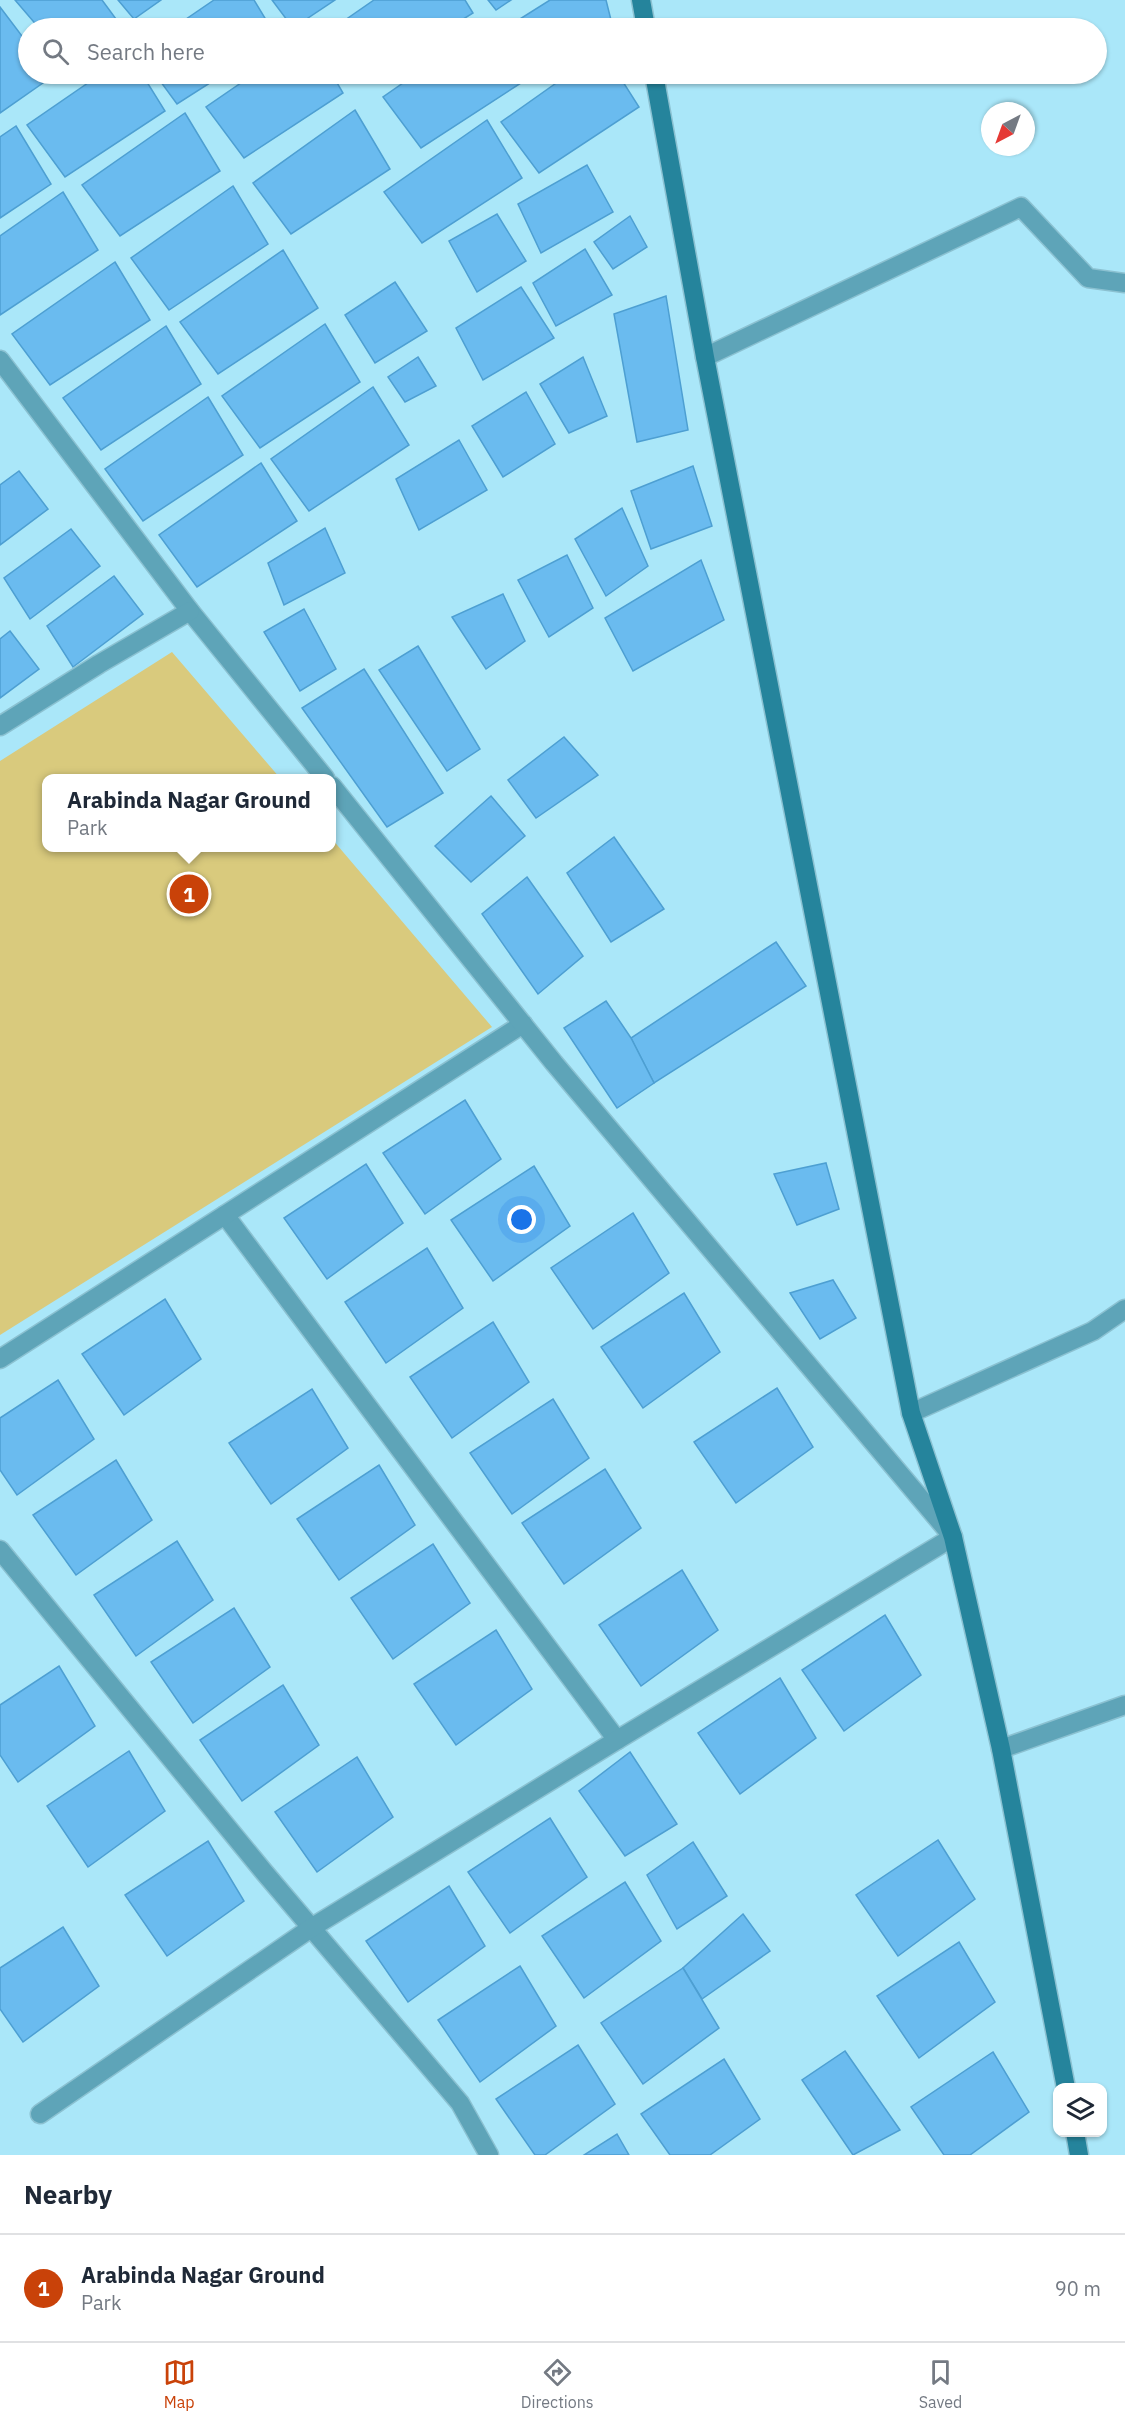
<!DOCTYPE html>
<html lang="en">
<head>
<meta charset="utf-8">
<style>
	:root { --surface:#fff; --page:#f2f2f3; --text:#1f2937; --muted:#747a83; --line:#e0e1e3; --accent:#c94209 }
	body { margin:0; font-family:"IBM Plex Sans",sans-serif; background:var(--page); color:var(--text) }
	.controls { position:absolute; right:18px; bottom:18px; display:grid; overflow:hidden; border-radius:12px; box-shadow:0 2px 4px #0004 }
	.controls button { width:54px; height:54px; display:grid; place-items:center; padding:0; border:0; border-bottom:2px solid var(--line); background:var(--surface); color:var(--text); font:30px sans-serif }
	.compass { position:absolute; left:981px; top:102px; width:54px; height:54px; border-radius:50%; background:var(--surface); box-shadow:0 2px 4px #0004; rotate:221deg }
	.you { position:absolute; left:522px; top:1220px; width:21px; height:21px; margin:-15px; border:4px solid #fff; border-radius:50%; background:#1a73e8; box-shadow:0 0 0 9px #1a73e833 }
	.badge { display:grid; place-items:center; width:39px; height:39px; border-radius:50%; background:var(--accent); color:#fff; font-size:20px; font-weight:700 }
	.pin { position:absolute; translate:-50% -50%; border:3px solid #fff; box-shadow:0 2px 6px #0006 }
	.popup { position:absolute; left:42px; top:774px; width:294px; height:78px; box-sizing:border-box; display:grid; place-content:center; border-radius:12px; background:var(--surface); filter:drop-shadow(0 2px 4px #0005); font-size:20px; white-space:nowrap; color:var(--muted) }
	.popup b { font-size:22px; color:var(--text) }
	.popup::after { content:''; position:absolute; left:50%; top:100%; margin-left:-12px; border:12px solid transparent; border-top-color:var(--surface) }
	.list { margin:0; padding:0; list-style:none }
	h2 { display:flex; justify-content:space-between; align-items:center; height:78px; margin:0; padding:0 24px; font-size:26px }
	h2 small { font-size:20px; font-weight:400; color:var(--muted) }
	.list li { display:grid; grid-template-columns:39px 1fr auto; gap:18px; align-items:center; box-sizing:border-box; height:108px; padding:0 24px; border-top:2px solid var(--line) }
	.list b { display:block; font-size:22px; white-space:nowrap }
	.list p { margin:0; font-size:20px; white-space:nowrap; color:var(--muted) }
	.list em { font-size:20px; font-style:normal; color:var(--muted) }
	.icon { flex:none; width:33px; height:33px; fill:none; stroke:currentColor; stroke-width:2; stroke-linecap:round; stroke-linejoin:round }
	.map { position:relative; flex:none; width:1125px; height:2155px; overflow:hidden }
	.search { position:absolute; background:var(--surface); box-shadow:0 2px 4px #0004; left:18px; right:18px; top:18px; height:66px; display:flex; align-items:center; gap:15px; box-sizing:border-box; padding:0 21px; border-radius:33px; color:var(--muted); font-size:22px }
	.sheet { height:186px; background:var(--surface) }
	nav { display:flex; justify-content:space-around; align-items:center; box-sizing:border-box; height:84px; border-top:2px solid var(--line); background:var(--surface); font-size:16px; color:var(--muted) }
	nav a { display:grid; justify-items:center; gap:3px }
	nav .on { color:var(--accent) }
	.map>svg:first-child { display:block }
</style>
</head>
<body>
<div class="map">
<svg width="1125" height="2155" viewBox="0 0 1125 2155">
	<rect width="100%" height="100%" fill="#aae7f9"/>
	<path fill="#d9ca7d" d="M 172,652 L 280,778 L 46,778 L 46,848 L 332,848 L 332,839 L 492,1027 L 0,1335 L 0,761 Z"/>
	<g fill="#6abbef" stroke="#4d9fd2" stroke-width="1.5">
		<path d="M 15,0 L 102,0 L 119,23 L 111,28 L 39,28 Z"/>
		<path d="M 118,0 L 161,0 L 134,19 Z"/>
		<path d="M 214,0 L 254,0 L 271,28 L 173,28 Z"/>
		<path d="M 272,0 L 335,0 L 293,28 Z"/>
		<path d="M 374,0 L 465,0 L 473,13 L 449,28 L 335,27 Z"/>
		<path d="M 488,0 L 511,0 L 496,10 Z"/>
		<path d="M 550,0 L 606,0 L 613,28 L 518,28 L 515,22 Z"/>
		<path d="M 0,7 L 28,44 L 28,74 L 51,74 L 53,76 L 0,113 Z"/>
		<path d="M 101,74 L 142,74 L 165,111 L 65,177 L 27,125 Z"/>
		<path d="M 155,74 L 224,74 L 177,104 Z"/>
		<path d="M 254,74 L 332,74 L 343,93 L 244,158 L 206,107 Z"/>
		<path d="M 416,74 L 515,74 L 521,83 L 421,148 L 383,97 Z"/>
		<path d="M 569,74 L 618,74 L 639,107 L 539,173 L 501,122 Z"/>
		<path d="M 355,110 L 390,169 L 291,234 L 253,183 Z"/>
		<path d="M 185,113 L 220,171 L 120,236 L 82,185 Z"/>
		<path d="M 487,120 L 522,178 L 422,243 L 384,192 Z"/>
		<path d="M 16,126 L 51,184 L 0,218 L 0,137 Z"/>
		<path d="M 587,165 L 613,212 L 541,253 L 518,204 Z"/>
		<path d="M 233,186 L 268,244 L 169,310 L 131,258 Z"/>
		<path d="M 63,192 L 98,250 L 0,315 L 0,236 Z"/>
		<path d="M 497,214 L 526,261 L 477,292 L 449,241 Z"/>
		<path d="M 630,216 L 647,247 L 613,269 L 594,242 Z"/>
		<path d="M 585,249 L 612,295 L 556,326 L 533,283 Z"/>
		<path d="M 283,250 L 318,308 L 218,374 L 180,322 Z"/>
		<path d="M 115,262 L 150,320 L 50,385 L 12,334 Z"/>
		<path d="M 395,282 L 427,331 L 375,363 L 345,315 Z"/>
		<path d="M 521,287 L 554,338 L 483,380 L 456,328 Z"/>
		<path d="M 666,296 L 688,430 L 637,442 L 614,314 Z"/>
		<path d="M 325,324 L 360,382 L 260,448 L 222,396 Z"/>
		<path d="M 166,326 L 201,384 L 101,450 L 63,398 Z"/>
		<path d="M 418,357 L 436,386 L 405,402 L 388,377 Z"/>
		<path d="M 583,357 L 607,416 L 569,433 L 540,384 Z"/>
		<path d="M 373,387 L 409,445 L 309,511 L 271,459 Z"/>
		<path d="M 526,392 L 555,444 L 503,477 L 472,426 Z"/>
		<path d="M 208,397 L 243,455 L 143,521 L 105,469 Z"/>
		<path d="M 459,440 L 487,490 L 419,530 L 396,479 Z"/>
		<path d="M 261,463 L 297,521 L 197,587 L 159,535 Z"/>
		<path d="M 693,466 L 712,526 L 651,549 L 631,491 Z"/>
		<path d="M 19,471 L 48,509 L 0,545 L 0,485 Z"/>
		<path d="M 622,508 L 648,566 L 606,596 L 575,539 Z"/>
		<path d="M 325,528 L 345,573 L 284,605 L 268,563 Z"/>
		<path d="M 71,529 L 100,566 L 30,619 L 4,578 Z"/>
		<path d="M 567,555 L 593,608 L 549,637 L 518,580 Z"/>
		<path d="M 701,560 L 724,620 L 633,671 L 605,618 Z"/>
		<path d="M 114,576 L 143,614 L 73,667 L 47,626 Z"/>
		<path d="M 503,594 L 525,641 L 486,669 L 452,617 Z"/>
		<path d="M 304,609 L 336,669 L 300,691 L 264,632 Z"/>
		<path d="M 10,631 L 39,669 L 0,698 L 0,639 Z"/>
		<path d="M 418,646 L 480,749 L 447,771 L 379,670 Z"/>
		<path d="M 364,669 L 443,793 L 387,827 L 302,708 Z"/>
		<path d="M 564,737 L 598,775 L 536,818 L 508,780 Z"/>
		<path d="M 491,796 L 525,836 L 471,882 L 435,846 Z"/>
		<path d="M 614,837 L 664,909 L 611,942 L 567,873 Z"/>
		<path d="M 527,877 L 583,956 L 538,994 L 482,914 Z"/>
		<path d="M 776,942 L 806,986 L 654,1083 L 631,1038 Z"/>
		<path d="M 606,1001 L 631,1038 L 654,1083 L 617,1108 L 564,1028 Z"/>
		<path d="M 465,1100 L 501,1159 L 425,1214 L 383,1153 Z"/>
		<path d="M 826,1163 L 839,1209 L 797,1225 L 774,1174 Z"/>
		<path d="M 366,1164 L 403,1223 L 327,1279 L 284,1218 Z"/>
		<path d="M 534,1166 L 570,1226 L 493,1281 L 451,1220 Z"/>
		<path d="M 633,1213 L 669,1273 L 593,1329 L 551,1268 Z"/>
		<path d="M 427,1248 L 463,1308 L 386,1363 L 345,1302 Z"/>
		<path d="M 833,1280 L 856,1318 L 820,1339 L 790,1293 Z"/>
		<path d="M 684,1293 L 720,1352 L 643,1408 L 601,1347 Z"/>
		<path d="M 165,1299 L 201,1359 L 124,1415 L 82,1354 Z"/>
		<path d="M 493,1322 L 529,1382 L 452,1438 L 410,1377 Z"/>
		<path d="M 58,1380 L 94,1439 L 17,1495 L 0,1470 L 0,1418 Z"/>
		<path d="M 777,1388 L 813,1447 L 736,1503 L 694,1442 Z"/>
		<path d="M 312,1389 L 348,1448 L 271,1504 L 229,1443 Z"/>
		<path d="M 553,1399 L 589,1458 L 512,1514 L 470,1453 Z"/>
		<path d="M 116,1460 L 152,1520 L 76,1575 L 33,1515 Z"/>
		<path d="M 379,1465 L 415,1525 L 339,1580 L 297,1519 Z"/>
		<path d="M 605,1469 L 641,1528 L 564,1584 L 522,1523 Z"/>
		<path d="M 177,1541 L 213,1600 L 136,1656 L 94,1595 Z"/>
		<path d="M 433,1544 L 470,1603 L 393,1659 L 351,1598 Z"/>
		<path d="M 682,1570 L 718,1630 L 641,1686 L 599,1625 Z"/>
		<path d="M 234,1608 L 270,1667 L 193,1723 L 151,1662 Z"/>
		<path d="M 885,1615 L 921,1675 L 844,1731 L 802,1670 Z"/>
		<path d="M 496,1630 L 532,1689 L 456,1745 L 414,1684 Z"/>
		<path d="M 59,1666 L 95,1726 L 18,1782 L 0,1755 L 0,1705 Z"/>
		<path d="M 780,1678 L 816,1738 L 740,1794 L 698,1733 Z"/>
		<path d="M 283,1685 L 319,1745 L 242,1801 L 200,1740 Z"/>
		<path d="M 129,1751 L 165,1811 L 88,1867 L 47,1806 Z"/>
		<path d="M 630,1752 L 677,1824 L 625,1856 L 579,1791 Z"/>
		<path d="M 357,1757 L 393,1817 L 317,1872 L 275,1812 Z"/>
		<path d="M 550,1818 L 587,1877 L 510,1933 L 468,1872 Z"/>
		<path d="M 938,1840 L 975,1899 L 898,1956 L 856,1895 Z"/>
		<path d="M 208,1841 L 244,1901 L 167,1956 L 125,1895 Z"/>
		<path d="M 693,1842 L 727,1896 L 677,1929 L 647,1875 Z"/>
		<path d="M 625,1882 L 661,1941 L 584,1998 L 542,1936 Z"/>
		<path d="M 449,1886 L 485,1946 L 408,2002 L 366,1941 Z"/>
		<path d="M 743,1914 L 770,1951 L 702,1999 L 683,1968 Z"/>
		<path d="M 63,1927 L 99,1986 L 23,2042 L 0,2009 L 0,1968 Z"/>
		<path d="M 959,1942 L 995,2002 L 919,2058 L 877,1996 Z"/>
		<path d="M 520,1966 L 556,2026 L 480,2082 L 438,2020 Z"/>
		<path d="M 683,1968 L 719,2028 L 643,2084 L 601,2023 Z"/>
		<path d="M 578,2045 L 615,2104 L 545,2155 L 535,2155 L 496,2099 Z"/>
		<path d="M 845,2051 L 900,2130 L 853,2155 L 802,2080 Z"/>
		<path d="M 993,2052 L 1029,2112 L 970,2155 L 944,2155 L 911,2107 Z"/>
		<path d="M 724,2059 L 760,2119 L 710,2155 L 670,2155 L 641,2114 Z"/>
		<path d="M 617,2134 L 629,2155 L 584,2155 Z"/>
	</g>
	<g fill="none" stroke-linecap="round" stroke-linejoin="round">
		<g stroke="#8bc1d1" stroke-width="21">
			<g id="street">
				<path d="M 705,357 L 1021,207 L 1088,278 L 1125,283"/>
				<path d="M 0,360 L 190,611 L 325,778"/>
				<path d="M 0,726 L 99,664 L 190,611"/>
				<path d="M 225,1215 L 617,1740"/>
				<path d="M 0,1359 L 523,1024"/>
				<path d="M 911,1413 L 1093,1331 L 1125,1309"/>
				<path d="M 0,1550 L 264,1872 L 460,2103 L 489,2155"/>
				<path d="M 1001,1749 L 1125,1705"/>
				<path d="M 40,2114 L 311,1928 L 617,1740 L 953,1537 L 554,1063 L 332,786"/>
			</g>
		</g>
		<g stroke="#8bc1d1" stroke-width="21">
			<g id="secondary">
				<path d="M 641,0 L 646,28"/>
				<path d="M 654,74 L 705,357 L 911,1413 L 953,1537 L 1001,1749 L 1066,2088"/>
				<path d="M 1075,2132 L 1079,2155"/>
			</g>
		</g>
		<use href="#street" stroke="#5ea4b8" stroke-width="18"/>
		<use href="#secondary" stroke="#25849c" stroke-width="18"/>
	</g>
</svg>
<div class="controls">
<button><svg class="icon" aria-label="layers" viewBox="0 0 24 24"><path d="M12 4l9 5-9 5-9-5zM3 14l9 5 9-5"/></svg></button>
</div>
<svg class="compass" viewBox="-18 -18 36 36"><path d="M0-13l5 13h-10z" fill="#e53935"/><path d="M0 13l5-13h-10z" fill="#747a83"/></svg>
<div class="you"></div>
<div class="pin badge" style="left:189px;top:894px">1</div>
<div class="popup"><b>Arabinda Nagar Ground</b>Park</div>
<div class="search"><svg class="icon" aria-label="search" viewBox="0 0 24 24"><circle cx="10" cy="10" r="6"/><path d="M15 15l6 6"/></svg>Search here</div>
</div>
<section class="sheet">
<h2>Nearby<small></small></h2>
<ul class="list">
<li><span class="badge">1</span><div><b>Arabinda Nagar Ground</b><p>Park</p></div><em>90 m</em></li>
</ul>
</section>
<nav>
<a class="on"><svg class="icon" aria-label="map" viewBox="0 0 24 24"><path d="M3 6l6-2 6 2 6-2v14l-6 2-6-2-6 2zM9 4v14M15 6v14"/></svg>Map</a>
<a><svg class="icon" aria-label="directions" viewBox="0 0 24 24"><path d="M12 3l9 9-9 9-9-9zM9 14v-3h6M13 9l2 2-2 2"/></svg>Directions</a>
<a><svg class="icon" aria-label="saved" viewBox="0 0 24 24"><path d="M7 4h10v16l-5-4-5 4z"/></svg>Saved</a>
</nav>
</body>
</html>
